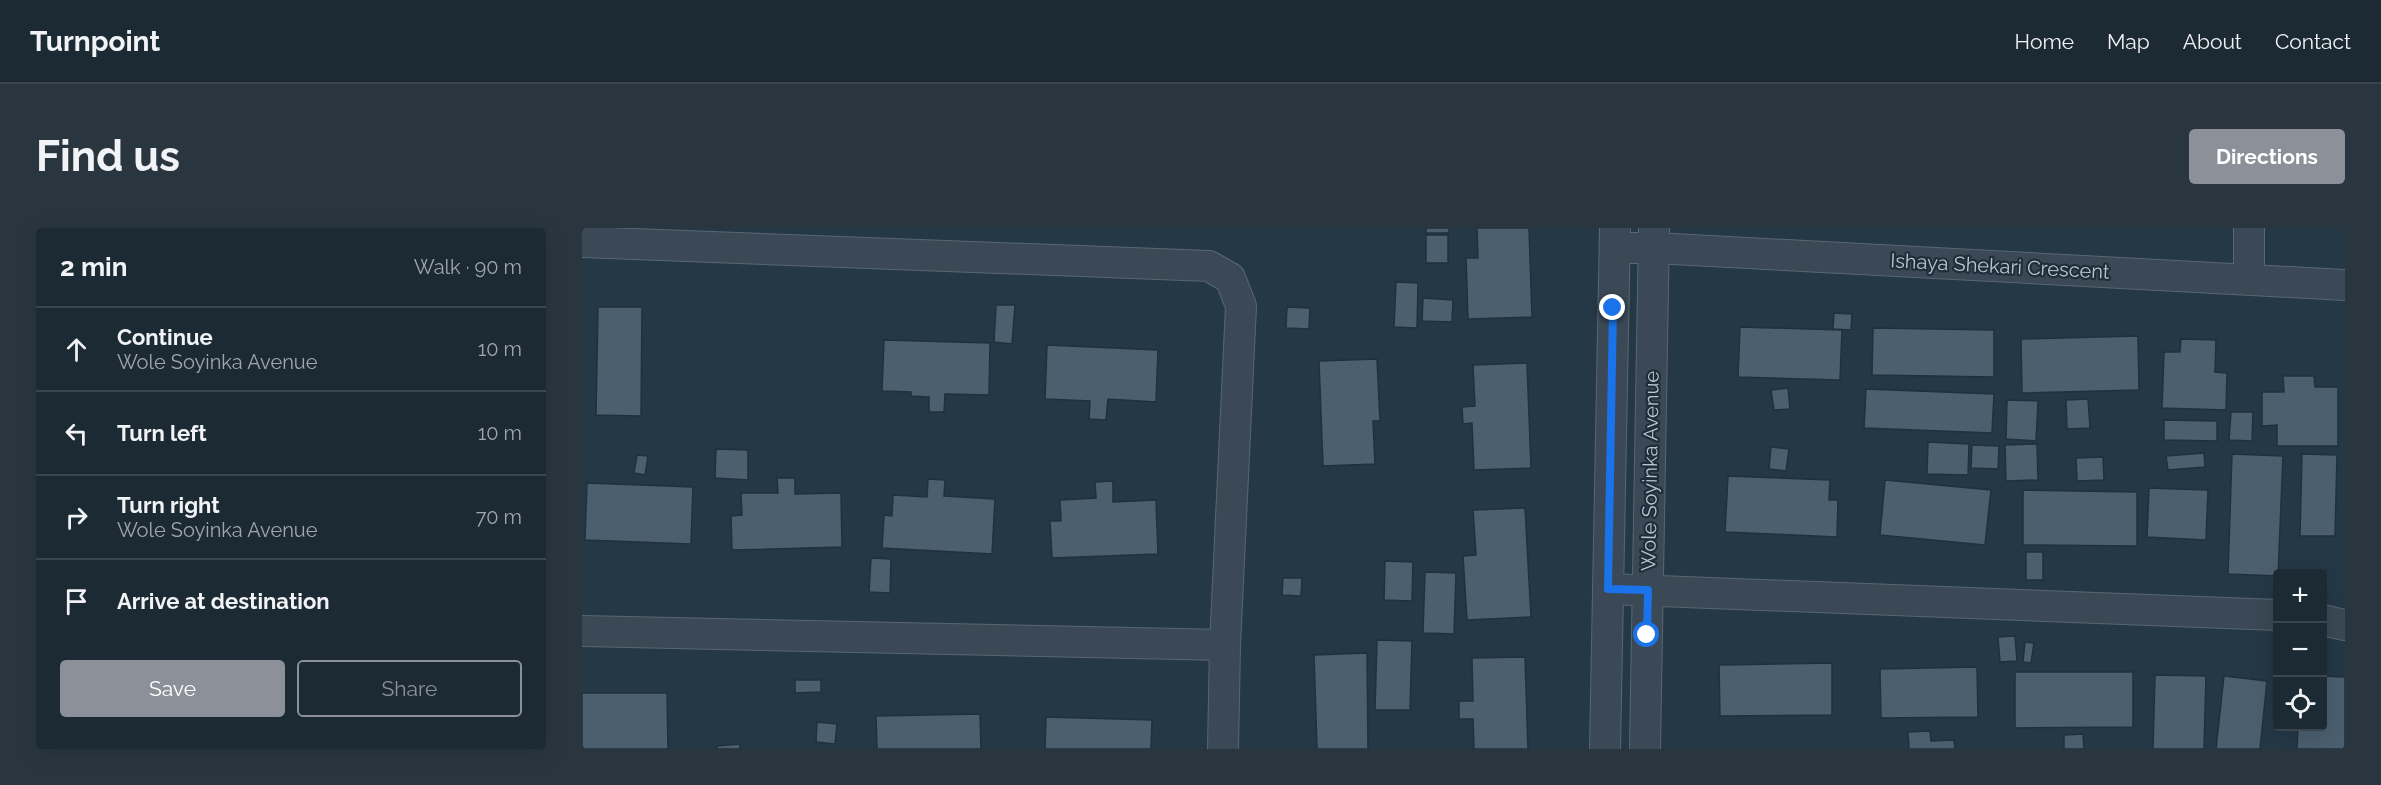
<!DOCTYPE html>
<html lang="en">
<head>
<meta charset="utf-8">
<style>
	:root { --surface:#1c2a34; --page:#293640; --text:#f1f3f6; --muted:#a0a7ac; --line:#3a464f; --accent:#8c9099 }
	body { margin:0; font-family:Raleway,sans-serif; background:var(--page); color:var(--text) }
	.controls { position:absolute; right:18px; bottom:18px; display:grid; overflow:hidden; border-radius:6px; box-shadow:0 6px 24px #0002 }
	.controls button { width:54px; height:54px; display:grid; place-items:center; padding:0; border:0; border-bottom:2px solid var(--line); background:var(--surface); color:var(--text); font:30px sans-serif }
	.stop { position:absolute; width:18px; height:18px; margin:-14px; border:4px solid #1a73e8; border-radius:50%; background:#fff }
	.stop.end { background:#1a73e8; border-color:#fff; box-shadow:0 2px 6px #0008 }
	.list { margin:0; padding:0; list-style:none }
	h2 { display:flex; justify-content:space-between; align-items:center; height:78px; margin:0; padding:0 24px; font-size:26px }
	h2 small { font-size:20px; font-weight:400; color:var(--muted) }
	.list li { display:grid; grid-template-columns:39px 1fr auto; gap:18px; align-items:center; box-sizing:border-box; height:84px; padding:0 24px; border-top:2px solid var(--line) }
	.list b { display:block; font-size:22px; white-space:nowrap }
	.list p { margin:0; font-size:20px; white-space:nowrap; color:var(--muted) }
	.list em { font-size:20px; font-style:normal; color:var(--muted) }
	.actions { display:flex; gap:12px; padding:18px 24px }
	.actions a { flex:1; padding:14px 0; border:2px solid var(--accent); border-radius:6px; text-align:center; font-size:21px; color:var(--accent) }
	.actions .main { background:var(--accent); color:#fff }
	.icon { flex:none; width:33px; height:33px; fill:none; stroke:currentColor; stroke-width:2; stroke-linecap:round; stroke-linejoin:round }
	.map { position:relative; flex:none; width:1763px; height:521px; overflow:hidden; border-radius:6px }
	header { display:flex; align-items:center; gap:36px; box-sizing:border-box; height:84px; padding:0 30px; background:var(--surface); border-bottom:2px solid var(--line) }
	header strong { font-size:28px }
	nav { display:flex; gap:33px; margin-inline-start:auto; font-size:21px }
	.intro { display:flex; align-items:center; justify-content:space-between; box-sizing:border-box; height:144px; padding:0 36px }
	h1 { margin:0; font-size:42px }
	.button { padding:15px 27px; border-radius:6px; background:var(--accent); color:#fff; font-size:21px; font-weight:700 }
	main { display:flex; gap:36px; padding:0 36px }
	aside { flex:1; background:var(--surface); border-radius:6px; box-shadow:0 6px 24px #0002 }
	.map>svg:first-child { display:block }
</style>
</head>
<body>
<header>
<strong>Turnpoint</strong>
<nav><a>Home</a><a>Map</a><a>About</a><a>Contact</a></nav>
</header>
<div class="intro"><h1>Find us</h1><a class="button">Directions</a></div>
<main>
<aside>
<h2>2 min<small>Walk · 90 m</small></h2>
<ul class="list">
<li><svg class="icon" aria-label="ahead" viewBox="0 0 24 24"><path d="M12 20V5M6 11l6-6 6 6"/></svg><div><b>Continue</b><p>Wole Soyinka Avenue</p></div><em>10 m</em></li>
<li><svg class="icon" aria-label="left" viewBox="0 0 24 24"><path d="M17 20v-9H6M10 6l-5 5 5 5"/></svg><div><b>Turn left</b></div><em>10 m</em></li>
<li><svg class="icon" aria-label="right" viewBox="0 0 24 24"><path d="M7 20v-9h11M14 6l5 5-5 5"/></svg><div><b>Turn right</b><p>Wole Soyinka Avenue</p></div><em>70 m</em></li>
<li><svg class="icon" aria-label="arrive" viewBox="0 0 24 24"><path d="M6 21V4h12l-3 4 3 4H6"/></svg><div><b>Arrive at destination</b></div></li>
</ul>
<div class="actions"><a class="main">Save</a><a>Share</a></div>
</aside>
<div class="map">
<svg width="1763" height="521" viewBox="0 0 1763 521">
	<rect width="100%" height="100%" fill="#253846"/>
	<g fill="#4c5f6f" stroke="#21303d" stroke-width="1.5">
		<rect x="844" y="0" width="23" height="5"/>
		<path d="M 895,0 L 947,0 L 950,89 L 886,91 L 884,30 L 896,30 Z"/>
		<rect x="844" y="7" width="22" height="28"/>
		<path d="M 814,54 L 836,55 L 835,100 L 812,99 Z"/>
		<path d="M 841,70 L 871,72 L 870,94 L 840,93 Z"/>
		<path d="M 414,77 L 433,77 L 430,116 L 412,114 Z"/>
		<path d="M 16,79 L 60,79 L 59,188 L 14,187 Z"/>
		<path d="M 705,79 L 728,80 L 727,101 L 704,100 Z"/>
		<path d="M 1252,85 L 1270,86 L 1269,102 L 1251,101 Z"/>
		<path d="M 1158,99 L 1260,102 L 1258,152 L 1156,149 Z"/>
		<path d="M 1291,100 L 1412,102 L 1412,149 L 1290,147 Z"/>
		<path d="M 1556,108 L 1557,162 L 1440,165 L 1439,111 Z"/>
		<path d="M 1599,111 L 1634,112 L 1633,144 L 1645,145 L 1644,182 L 1580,180 L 1582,124 L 1598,124 Z"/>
		<path d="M 302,112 L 408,115 L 407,167 L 363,166 L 362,184 L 347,184 L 347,169 L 329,168 L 329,164 L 300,163 Z"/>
		<path d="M 465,117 L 576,122 L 574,174 L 526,171 L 524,192 L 507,191 L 508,173 L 463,171 Z"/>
		<path d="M 795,131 L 798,193 L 791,193 L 793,236 L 741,238 L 737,133 Z"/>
		<path d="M 945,135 L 949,240 L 892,242 L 890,195 L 881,196 L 880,179 L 893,178 L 891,137 Z"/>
		<path d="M 1701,148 L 1732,148 L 1733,159 L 1756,159 L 1756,218 L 1695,218 L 1695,197 L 1680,198 L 1680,164 L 1702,164 Z"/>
		<path d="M 1206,160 L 1208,181 L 1192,182 L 1189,162 Z"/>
		<path d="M 1284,161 L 1412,166 L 1410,205 L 1282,200 Z"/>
		<path d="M 1506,171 L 1508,200 L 1485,201 L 1484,172 Z"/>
		<path d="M 1425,172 L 1456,173 L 1454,213 L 1424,211 Z"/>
		<path d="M 1649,184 L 1671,184 L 1670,213 L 1647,212 Z"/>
		<path d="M 1582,192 L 1635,193 L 1635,213 L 1582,212 Z"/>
		<path d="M 1346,214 L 1387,216 L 1386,247 L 1345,246 Z"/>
		<path d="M 1455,216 L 1456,252 L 1424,253 L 1423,217 Z"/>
		<path d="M 1390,217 L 1417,218 L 1416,241 L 1389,240 Z"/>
		<path d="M 1189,219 L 1207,221 L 1204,243 L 1187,241 Z"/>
		<path d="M 134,221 L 166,222 L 166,252 L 133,250 Z"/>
		<path d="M 1622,225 L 1623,239 L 1586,242 L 1584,228 Z"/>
		<path d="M 1650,226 L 1701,228 L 1696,348 L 1646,346 Z"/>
		<path d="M 1720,226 L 1755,227 L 1753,308 L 1718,308 Z"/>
		<path d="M 55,227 L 66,228 L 63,247 L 52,245 Z"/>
		<path d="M 1521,229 L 1522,252 L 1495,253 L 1494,230 Z"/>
		<path d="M 1146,248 L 1248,252 L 1247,272 L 1256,272 L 1255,309 L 1143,304 Z"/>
		<path d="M 195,250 L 213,250 L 213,266 L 259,265 L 260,319 L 150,322 L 149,288 L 160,287 L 159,265 L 196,265 Z"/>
		<path d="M 346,251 L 363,252 L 362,268 L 413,271 L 410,326 L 300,320 L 302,287 L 310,288 L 311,267 L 345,269 Z"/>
		<path d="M 1303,252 L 1409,262 L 1403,317 L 1298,307 Z"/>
		<path d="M 531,253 L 531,274 L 574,272 L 576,326 L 470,330 L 468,293 L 479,293 L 478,272 L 514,270 L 513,254 Z"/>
		<path d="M 5,255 L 111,259 L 109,316 L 3,312 Z"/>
		<path d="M 1567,260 L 1626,262 L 1624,312 L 1565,309 Z"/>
		<path d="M 1441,262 L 1555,264 L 1555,318 L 1441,317 Z"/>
		<path d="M 943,280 L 949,389 L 885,392 L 881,328 L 894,327 L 891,282 Z"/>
		<rect x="1444" y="324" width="17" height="28"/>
		<path d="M 289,330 L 309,331 L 308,365 L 287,364 Z"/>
		<path d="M 803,333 L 831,334 L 830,373 L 802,372 Z"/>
		<path d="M 843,344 L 874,345 L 872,406 L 841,405 Z"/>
		<path d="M 701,350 L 720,350 L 719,368 L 700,367 Z"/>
		<path d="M 1433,408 L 1435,433 L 1418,434 L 1416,409 Z"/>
		<path d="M 795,412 L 830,413 L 828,482 L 793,482 Z"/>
		<path d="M 1443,414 L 1452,415 L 1449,435 L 1441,434 Z"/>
		<path d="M 785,425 L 786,521 L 735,521 L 732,427 Z"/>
		<path d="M 943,429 L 946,521 L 892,521 L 891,491 L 877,491 L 877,473 L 891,473 L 890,430 Z"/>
		<path d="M 1250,435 L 1250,487 L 1138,488 L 1137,437 Z"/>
		<path d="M 1395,439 L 1396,489 L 1299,490 L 1298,441 Z"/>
		<path d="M 1433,444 L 1551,444 L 1551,499 L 1433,500 Z"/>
		<path d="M 1573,447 L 1624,448 L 1622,521 L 1571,521 Z"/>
		<path d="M 1642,448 L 1685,453 L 1678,521 L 1634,521 Z"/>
		<path d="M 1740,448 L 1763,449 L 1763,521 L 1715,521 L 1716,499 L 1740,499 Z"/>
		<path d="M 213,452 L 239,452 L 239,464 L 213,465 Z"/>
		<path d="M 0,465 L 85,465 L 86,521 L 0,521 Z"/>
		<path d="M 398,486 L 399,521 L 295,521 L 294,488 Z"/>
		<path d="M 464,489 L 570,492 L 569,521 L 463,521 Z"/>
		<path d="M 235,494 L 255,496 L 253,516 L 234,514 Z"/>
		<path d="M 1348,503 L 1349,513 L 1372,512 L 1373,521 L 1327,521 L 1326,504 Z"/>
		<path d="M 1501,506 L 1502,521 L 1482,521 L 1482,507 Z"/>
		<path d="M 158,516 L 158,521 L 135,521 L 135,518 Z"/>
	</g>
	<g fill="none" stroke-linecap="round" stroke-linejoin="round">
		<g stroke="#596772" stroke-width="32">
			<g id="minor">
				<path d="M 0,14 L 627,38 L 648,50 L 659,78 L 643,417 L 641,521"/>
				<path d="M 1033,20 L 1072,20 L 1763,57"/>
				<path d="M 1667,50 L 1667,0"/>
				<path d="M 1026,361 L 1696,387"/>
				<path d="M 1740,392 L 1763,397"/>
				<path d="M 0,403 L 643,417"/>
				<path d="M 1023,521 L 1033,0"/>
				<path d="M 1063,521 L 1072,2"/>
			</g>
		</g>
		<use href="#minor" stroke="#3a4955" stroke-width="30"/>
	</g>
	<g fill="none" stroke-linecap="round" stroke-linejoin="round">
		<path stroke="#1a73e8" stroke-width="8" d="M 1031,80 L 1026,361 L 1066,362 L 1065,407"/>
	</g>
	<g text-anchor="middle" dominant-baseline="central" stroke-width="4.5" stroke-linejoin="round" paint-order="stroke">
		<g font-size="20" fill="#b8c4ce" stroke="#1e2e3b">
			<text transform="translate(1418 38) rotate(3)">Ishaya Shekari Crescent</text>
			<text transform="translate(1068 243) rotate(-89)">Wole Soyinka Avenue</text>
		</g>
	</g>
</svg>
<div class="controls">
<button>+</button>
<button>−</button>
<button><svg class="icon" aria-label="locate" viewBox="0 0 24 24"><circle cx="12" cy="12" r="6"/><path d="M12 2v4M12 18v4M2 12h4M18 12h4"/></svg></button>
</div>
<div class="stop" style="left:1065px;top:407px"></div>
<div class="stop end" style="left:1031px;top:80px"></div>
</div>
</main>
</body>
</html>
